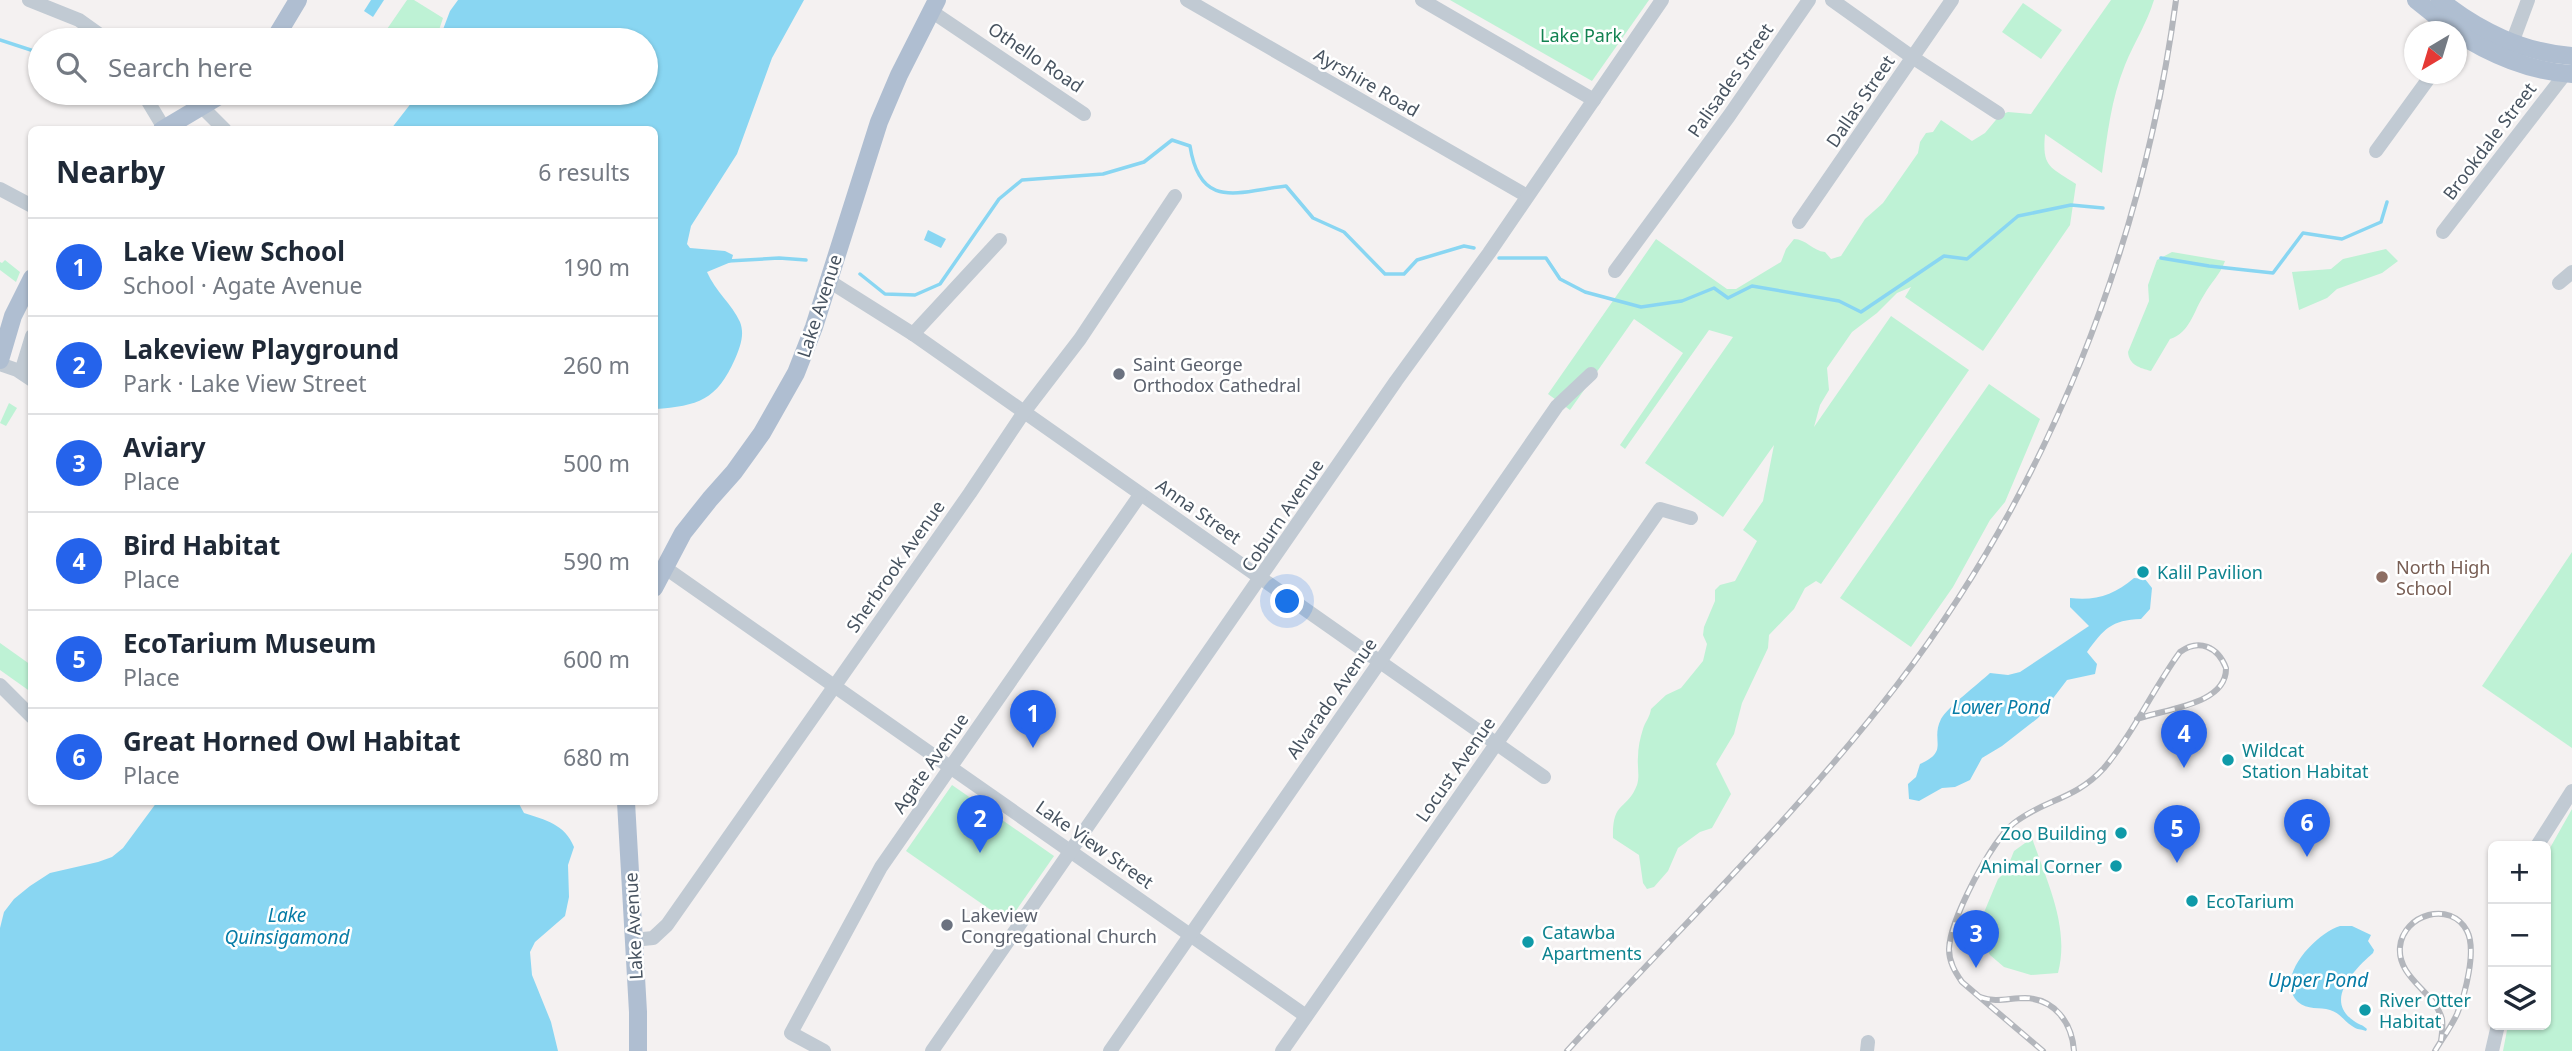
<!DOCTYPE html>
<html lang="en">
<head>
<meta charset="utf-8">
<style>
	:root { --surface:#fff; --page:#f6f6f7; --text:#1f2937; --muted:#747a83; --line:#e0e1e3; --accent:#2563eb }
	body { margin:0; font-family:"Noto Sans",sans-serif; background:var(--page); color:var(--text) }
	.controls { position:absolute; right:21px; bottom:21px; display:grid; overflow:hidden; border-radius:10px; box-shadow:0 2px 5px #0004 }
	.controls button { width:63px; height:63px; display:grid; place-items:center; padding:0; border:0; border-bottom:2px solid var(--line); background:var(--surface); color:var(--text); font:35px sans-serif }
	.compass { position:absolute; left:2404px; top:21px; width:63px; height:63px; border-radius:50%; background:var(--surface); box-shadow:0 2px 5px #0004; rotate:218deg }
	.you { position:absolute; left:1288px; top:602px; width:24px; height:24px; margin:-18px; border:5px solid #fff; border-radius:50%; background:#1a73e8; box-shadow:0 0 0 10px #1a73e833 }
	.badge { display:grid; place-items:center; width:46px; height:46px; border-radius:50%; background:var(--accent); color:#fff; font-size:23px; font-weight:700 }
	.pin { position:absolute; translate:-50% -58px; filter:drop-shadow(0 2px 4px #0008) }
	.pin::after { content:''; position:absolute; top:37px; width:24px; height:21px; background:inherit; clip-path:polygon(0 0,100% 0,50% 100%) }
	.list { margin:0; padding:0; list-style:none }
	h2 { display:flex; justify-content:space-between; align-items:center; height:91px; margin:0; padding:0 28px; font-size:30px }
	h2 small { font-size:23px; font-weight:400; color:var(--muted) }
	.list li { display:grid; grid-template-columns:46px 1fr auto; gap:21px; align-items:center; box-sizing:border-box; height:98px; padding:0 28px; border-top:2px solid var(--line) }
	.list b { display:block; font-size:26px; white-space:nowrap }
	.list p { margin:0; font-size:23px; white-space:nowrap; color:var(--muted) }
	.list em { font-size:23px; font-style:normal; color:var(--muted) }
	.icon { flex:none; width:38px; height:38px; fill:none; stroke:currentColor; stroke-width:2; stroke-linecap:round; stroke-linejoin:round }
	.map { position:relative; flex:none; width:2572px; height:1051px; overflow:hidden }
	.search { position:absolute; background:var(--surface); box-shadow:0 2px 5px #0004; left:28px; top:28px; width:630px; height:77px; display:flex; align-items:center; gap:18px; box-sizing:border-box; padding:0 24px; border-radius:38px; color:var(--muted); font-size:26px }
	.panel { position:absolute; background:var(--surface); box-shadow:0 2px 5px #0004; left:28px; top:126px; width:630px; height:679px; border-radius:10px }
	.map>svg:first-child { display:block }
</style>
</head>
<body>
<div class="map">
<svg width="2572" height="1051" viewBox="0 0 2572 1051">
	<rect width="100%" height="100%" fill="#f4f1f1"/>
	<g fill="#bef2d5">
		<path d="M 407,0 L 414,0 L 443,18 L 438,33 L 435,33 L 431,40 L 396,40 L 385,32 Z"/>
		<path d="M 1450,0 L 1649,0 L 1592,81 Z"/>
		<path d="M 2111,0 L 2154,0 C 2147,23 2134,43 2125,65 C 2111,99 2107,137 2102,173 L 2045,134 C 2042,168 2050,166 2076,184 L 2070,225 L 1983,351 L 1905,297 L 1911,287 L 1897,293 L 1877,313 L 1852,332 L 1827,368 L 1829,390 L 1820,405 L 1814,427 L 1891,316 L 1969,370 L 1821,584 L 1816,581 L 1805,588 L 1794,609 L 1769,635 L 1768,648 L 1742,703 L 1734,734 L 1716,764 L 1731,794 L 1712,828 L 1700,832 L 1678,848 L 1668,871 L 1654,887 L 1647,889 L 1643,883 L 1639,855 L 1613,838 C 1612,800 1627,811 1637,785 C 1640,776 1637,767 1638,757 C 1638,748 1640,738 1643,729 C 1645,722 1650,717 1651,709 L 1666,695 L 1681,688 L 1703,661 L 1707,644 L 1703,635 L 1704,627 L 1715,601 L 1715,590 L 1720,585 L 1735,581 L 1757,541 L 1743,530 L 1763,501 L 1774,445 L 1723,517 L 1645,463 L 1733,337 L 1709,330 L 1625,449 L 1620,445 L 1683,353 L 1634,319 L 1570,410 L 1548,394 L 1656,239 L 1727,289 L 1736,289 L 1781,262 L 1786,249 L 1794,239 C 1806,239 1813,251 1825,252 L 1831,259 L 1841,256 L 1865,219 L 1883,203 L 1918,153 L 1920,142 L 1926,133 L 1933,132 L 1941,120 L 1972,141 L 1985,133 L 2000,115 L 2008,112 L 2031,114 Z"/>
		<path d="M 2023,3 L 2062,30 L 2041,59 L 2002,32 Z"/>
		<path d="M 2386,249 L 2398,261 L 2382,273 L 2337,289 L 2327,298 L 2299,310 L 2292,272 L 2331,269 L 2343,259 Z"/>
		<path d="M 2172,252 L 2225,261 C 2220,275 2211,282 2204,295 C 2194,310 2190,333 2170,339 L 2151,371 C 2140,368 2129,365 2128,352 L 2149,301 L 2148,285 L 2157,260 Z"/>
		<path d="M 5,260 L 20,272 L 16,282 L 0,270 L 0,262 L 2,263 Z"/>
		<path d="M 1989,384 L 2040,419 L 2005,502 L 1990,520 L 1953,587 L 1911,647 L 1840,598 Z"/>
		<path d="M 9,403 L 17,408 L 6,426 L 0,423 Z"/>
		<path d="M 2572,552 L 2572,748 L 2482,686 Z"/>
		<path d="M 0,643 L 31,665 L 31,692 L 0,670 Z"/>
		<path d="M 952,785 L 1054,856 L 1008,922 L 906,851 Z"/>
		<path d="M 2572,809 L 2572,1051 L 2503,1051 L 2508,1025 L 2546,1025 L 2546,855 Z"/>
		<path d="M 2032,838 C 2047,882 2070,927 2058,973 L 2031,975 L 2004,967 L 1990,955 L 1981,938 L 1980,922 L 1998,879 L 2006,871 L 2014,851 Z"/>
	</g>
	<g fill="#89d6f2">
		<path d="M 371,0 L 384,0 L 373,17 L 364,11 Z"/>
		<path d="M 458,0 L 804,0 L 772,58 L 737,154 L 691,226 L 687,244 L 690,248 L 725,251 L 733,255 L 731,262 L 707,272 C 715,291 732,304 740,322 C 745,335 740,347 735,359 C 717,400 698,406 655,409 L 654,130 L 391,129 L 419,93 L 646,93 L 646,40 L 439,40 L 450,11 Z"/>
		<path d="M 928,230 L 946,239 L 941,248 L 924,240 Z"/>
		<path d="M 2134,578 L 2145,579 L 2152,588 L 2150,609 L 2141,619 C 2111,620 2104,629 2087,652 L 2097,664 L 2095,674 L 2067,680 L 2038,718 L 2002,746 L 1982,758 L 1970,780 L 1955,787 L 1942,788 L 1919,801 L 1909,799 L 1908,784 L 1916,777 L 1920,764 C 1950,751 1930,741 1941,719 C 1948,707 1978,684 1990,673 L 2008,675 L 2020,672 L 2089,626 L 2070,607 L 2070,598 C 2096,601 2114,595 2134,578 Z"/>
		<path d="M 157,802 L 518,802 L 524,813 C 545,820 565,824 574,847 L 568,865 L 569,897 L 565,916 L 535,942 L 530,952 L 532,975 L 551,1022 L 558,1051 L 0,1051 L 0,928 L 4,912 L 14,899 L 30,886 L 50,873 L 98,862 L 112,857 L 123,848 Z"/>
		<path d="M 2340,926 L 2352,926 L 2371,935 L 2368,941 L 2374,950 L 2373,953 C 2355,969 2323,1000 2354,1021 C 2359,1025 2362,1024 2367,1029 L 2366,1031 C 2359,1028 2359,1031 2352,1026 C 2344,1021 2340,1013 2330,1010 C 2320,1007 2307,1010 2298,1002 C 2273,977 2317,933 2340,926 Z"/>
	</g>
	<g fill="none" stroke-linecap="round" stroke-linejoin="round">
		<g stroke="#89d6f2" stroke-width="3.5">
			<path d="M 0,40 L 40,53"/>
			<path d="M 133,40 L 147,36 L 167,40"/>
			<path d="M 1499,258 L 1546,258 L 1560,279 L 1585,292 L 1641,307 L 1682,301 L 1714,288 L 1728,298 L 1752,286 L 1839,301 L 1861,312 L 1944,256 L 1967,259 L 2018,216 L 2071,205 L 2103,208"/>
			<path d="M 2161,258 L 2209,266 L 2273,273 L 2303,233 L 2342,239 L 2381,222 L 2387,202"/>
			<path d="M 728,261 L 779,258 L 806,260"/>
			<path d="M 860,274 L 885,294 L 915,295 L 940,284 L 999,199 L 1022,180 L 1103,174 L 1144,162 L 1172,140 L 1190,146 C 1200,210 1237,192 1286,186 L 1313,218 L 1344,232 L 1385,274 L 1404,274 L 1417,260 L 1464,246 L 1474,248"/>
		</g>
		<g stroke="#c1cad3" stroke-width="14">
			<path d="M 29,0 L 79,20 L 107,40"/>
			<path d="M 1187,0 L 1527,196"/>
			<path d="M 1422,0 L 1594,100"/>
			<path d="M 1832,0 L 1912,57 L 1998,113"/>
			<path d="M 931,11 L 1084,114"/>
			<path d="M 2509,51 L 2528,0"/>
			<path d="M 143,93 L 164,128"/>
			<path d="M 202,107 L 225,130"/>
			<path d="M 2376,151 L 2432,74"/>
			<path d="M 0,189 L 32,206"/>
			<path d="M 1799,222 L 1952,0"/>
			<path d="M 2443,232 L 2565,74"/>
			<path d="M 1615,271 L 1729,116 L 1809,0"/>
			<path d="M 829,281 L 913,334 L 1544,777"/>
			<path d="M 2559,283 L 2572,272"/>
			<path d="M 913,334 L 1000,240"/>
			<path d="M 0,364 L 17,370 L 32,380"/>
			<path d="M 21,372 L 32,336"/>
			<path d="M 664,567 L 1306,1016"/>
			<path d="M 0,685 L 32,717"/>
			<path d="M 2537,846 L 2572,791"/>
			<path d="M 633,940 L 653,938 L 667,925 L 970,493 L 1024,412 L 1080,339 L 1175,196"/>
			<path d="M 824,1051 L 791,1033 L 881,867 L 1140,495"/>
			<path d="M 932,1051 L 1396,381 L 1489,253 L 1662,0"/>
			<path d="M 1110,1051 L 1557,406 L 1591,374"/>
			<path d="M 1282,1051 L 1660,509 L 1691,518"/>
			<path d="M 1867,1051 L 1868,1042"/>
			<path d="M 2492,1051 L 2498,1025"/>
		</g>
		<g stroke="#afbed1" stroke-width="18">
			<path d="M 2416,0 L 2456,32"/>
			<path d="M 2440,0 C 2477,30 2524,53 2572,56"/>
			<path d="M 2456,32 C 2489,54 2532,72 2572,74"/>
			<path d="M 274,40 L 298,0"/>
			<path d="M 162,130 L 224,93"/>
			<path d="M 0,360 L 13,316 L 32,278"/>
			<path d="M 654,588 L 683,533 L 710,499 L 734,472 L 762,433 L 796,373 L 814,327 L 879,122 L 899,75 L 937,0"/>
			<path d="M 626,802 L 638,1012 L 638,1051"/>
		</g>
		<g stroke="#b3b6bc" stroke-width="6">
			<g id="rail">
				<path d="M 1980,997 C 1996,1003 2009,998 2025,998 C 2055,999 2072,1023 2074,1051"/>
				<path d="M 1567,1051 C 1677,930 1797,815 1897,685 C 2048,489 2143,246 2176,0"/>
				<path d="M 2043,1051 L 1962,982 C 1955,972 1949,962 1949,949 C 1950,920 1991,841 2014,823 C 2045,799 2075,800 2104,768 C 2133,734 2153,689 2180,652 C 2199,638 2218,647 2226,668 C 2227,705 2164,709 2137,719"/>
				<path d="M 2435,1051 C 2442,1039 2451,1027 2457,1014 C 2465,995 2477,950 2467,931 C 2451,900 2403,914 2400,947 C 2397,978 2435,992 2442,1019 C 2443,1026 2442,1034 2441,1041"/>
			</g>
		</g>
		<use href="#rail" stroke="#fff" stroke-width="3.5" stroke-dasharray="10" stroke-linecap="butt"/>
	</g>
	<g fill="#6b7280" stroke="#fff" stroke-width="2.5">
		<circle cx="1119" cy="374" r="7"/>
		<circle cx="947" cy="925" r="7"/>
	</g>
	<g fill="#0f9aa8" stroke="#fff" stroke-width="2.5">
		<circle cx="2143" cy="572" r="7"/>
		<circle cx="2228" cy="760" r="7"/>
		<circle cx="2121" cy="833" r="7"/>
		<circle cx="2116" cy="866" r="7"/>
		<circle cx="2192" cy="901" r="7"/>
		<circle cx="1528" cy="942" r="7"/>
		<circle cx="2365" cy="1010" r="7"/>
	</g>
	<circle fill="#8d6e63" stroke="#fff" stroke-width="2.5" cx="2382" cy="577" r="7"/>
	<g text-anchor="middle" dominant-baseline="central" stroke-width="5" stroke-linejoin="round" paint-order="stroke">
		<g font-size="18" fill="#128251" stroke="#fff">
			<text x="1581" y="35">Lake Park</text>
		</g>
		<g font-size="18" fill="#475360" stroke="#fff">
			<text transform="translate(1036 57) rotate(34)">Othello Road</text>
			<text transform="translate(1730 80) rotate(-55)">Palisades Street</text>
			<text transform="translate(1367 82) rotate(30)">Ayrshire Road</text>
			<text transform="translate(1860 101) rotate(-56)">Dallas Street</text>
			<text transform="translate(2489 141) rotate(-53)">Brookdale Street</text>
			<text transform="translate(819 306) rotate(-72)">Lake Avenue</text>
			<text transform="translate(1199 511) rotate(35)">Anna Street</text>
			<text transform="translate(1282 515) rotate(-56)">Coburn Avenue</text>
			<text transform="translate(895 566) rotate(-55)">Sherbrook Avenue</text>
			<text transform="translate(1331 698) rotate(-55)">Alvarado Avenue</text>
			<text transform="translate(930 763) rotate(-55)">Agate Avenue</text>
			<text transform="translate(1455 769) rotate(-55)">Locust Avenue</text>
			<text transform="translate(1095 844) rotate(35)">Lake View Street</text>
			<text transform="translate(633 926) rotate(-93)">Lake Avenue</text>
		</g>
		<g font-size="18" fill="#5b616d" stroke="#fff" text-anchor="start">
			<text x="1133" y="364">Saint George<tspan x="1133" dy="21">Orthodox Cathedral</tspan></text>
			<text x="961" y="915">Lakeview<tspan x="961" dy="21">Congregational Church</tspan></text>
		</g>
		<g font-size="18" fill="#785e54" stroke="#fff" text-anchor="start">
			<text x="2396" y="567">North High<tspan x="2396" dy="21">School</tspan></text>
		</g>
		<g font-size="18" fill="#0d838f" stroke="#fff" text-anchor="start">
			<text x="2157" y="572">Kalil Pavilion</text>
			<text x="2242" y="750">Wildcat<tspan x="2242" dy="21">Station Habitat</tspan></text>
			<text x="2107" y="833" text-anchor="end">Zoo Building</text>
			<text x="2102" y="866" text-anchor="end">Animal Corner</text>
			<text x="2206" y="901">EcoTarium</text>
			<text x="1542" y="932">Catawba<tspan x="1542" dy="21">Apartments</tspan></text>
			<text x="2379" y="1000">River Otter<tspan x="2379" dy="21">Habitat</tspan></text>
		</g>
		<g font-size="19" font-style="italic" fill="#057ba6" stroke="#fff">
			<text x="2001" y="707">Lower Pond</text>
			<text x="287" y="915">Lake<tspan x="287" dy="22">Quinsigamond</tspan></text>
			<text x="2318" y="980">Upper Pond</text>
		</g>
	</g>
</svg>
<div class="controls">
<button>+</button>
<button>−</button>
<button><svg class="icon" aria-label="layers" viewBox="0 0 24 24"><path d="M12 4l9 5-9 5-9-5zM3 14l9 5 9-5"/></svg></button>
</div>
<svg class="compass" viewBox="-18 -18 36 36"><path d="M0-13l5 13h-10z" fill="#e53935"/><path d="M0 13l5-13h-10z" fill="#747a83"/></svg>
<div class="you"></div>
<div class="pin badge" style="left:1033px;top:748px">1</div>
<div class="pin badge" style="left:980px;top:853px">2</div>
<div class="pin badge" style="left:1976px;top:968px">3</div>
<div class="pin badge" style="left:2184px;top:768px">4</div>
<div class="pin badge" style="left:2177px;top:863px">5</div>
<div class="pin badge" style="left:2307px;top:857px">6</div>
<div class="search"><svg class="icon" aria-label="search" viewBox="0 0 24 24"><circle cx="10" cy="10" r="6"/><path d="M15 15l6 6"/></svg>Search here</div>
<section class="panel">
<h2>Nearby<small>6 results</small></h2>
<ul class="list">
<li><span class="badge">1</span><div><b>Lake View School</b><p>School · Agate Avenue</p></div><em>190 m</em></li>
<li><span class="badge">2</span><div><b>Lakeview Playground</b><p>Park · Lake View Street</p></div><em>260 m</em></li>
<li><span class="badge">3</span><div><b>Aviary</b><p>Place</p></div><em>500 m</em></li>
<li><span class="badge">4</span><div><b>Bird Habitat</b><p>Place</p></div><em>590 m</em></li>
<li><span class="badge">5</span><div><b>EcoTarium Museum</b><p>Place</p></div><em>600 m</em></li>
<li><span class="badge">6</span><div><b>Great Horned Owl Habitat</b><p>Place</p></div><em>680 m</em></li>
</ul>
</section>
</div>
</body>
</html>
